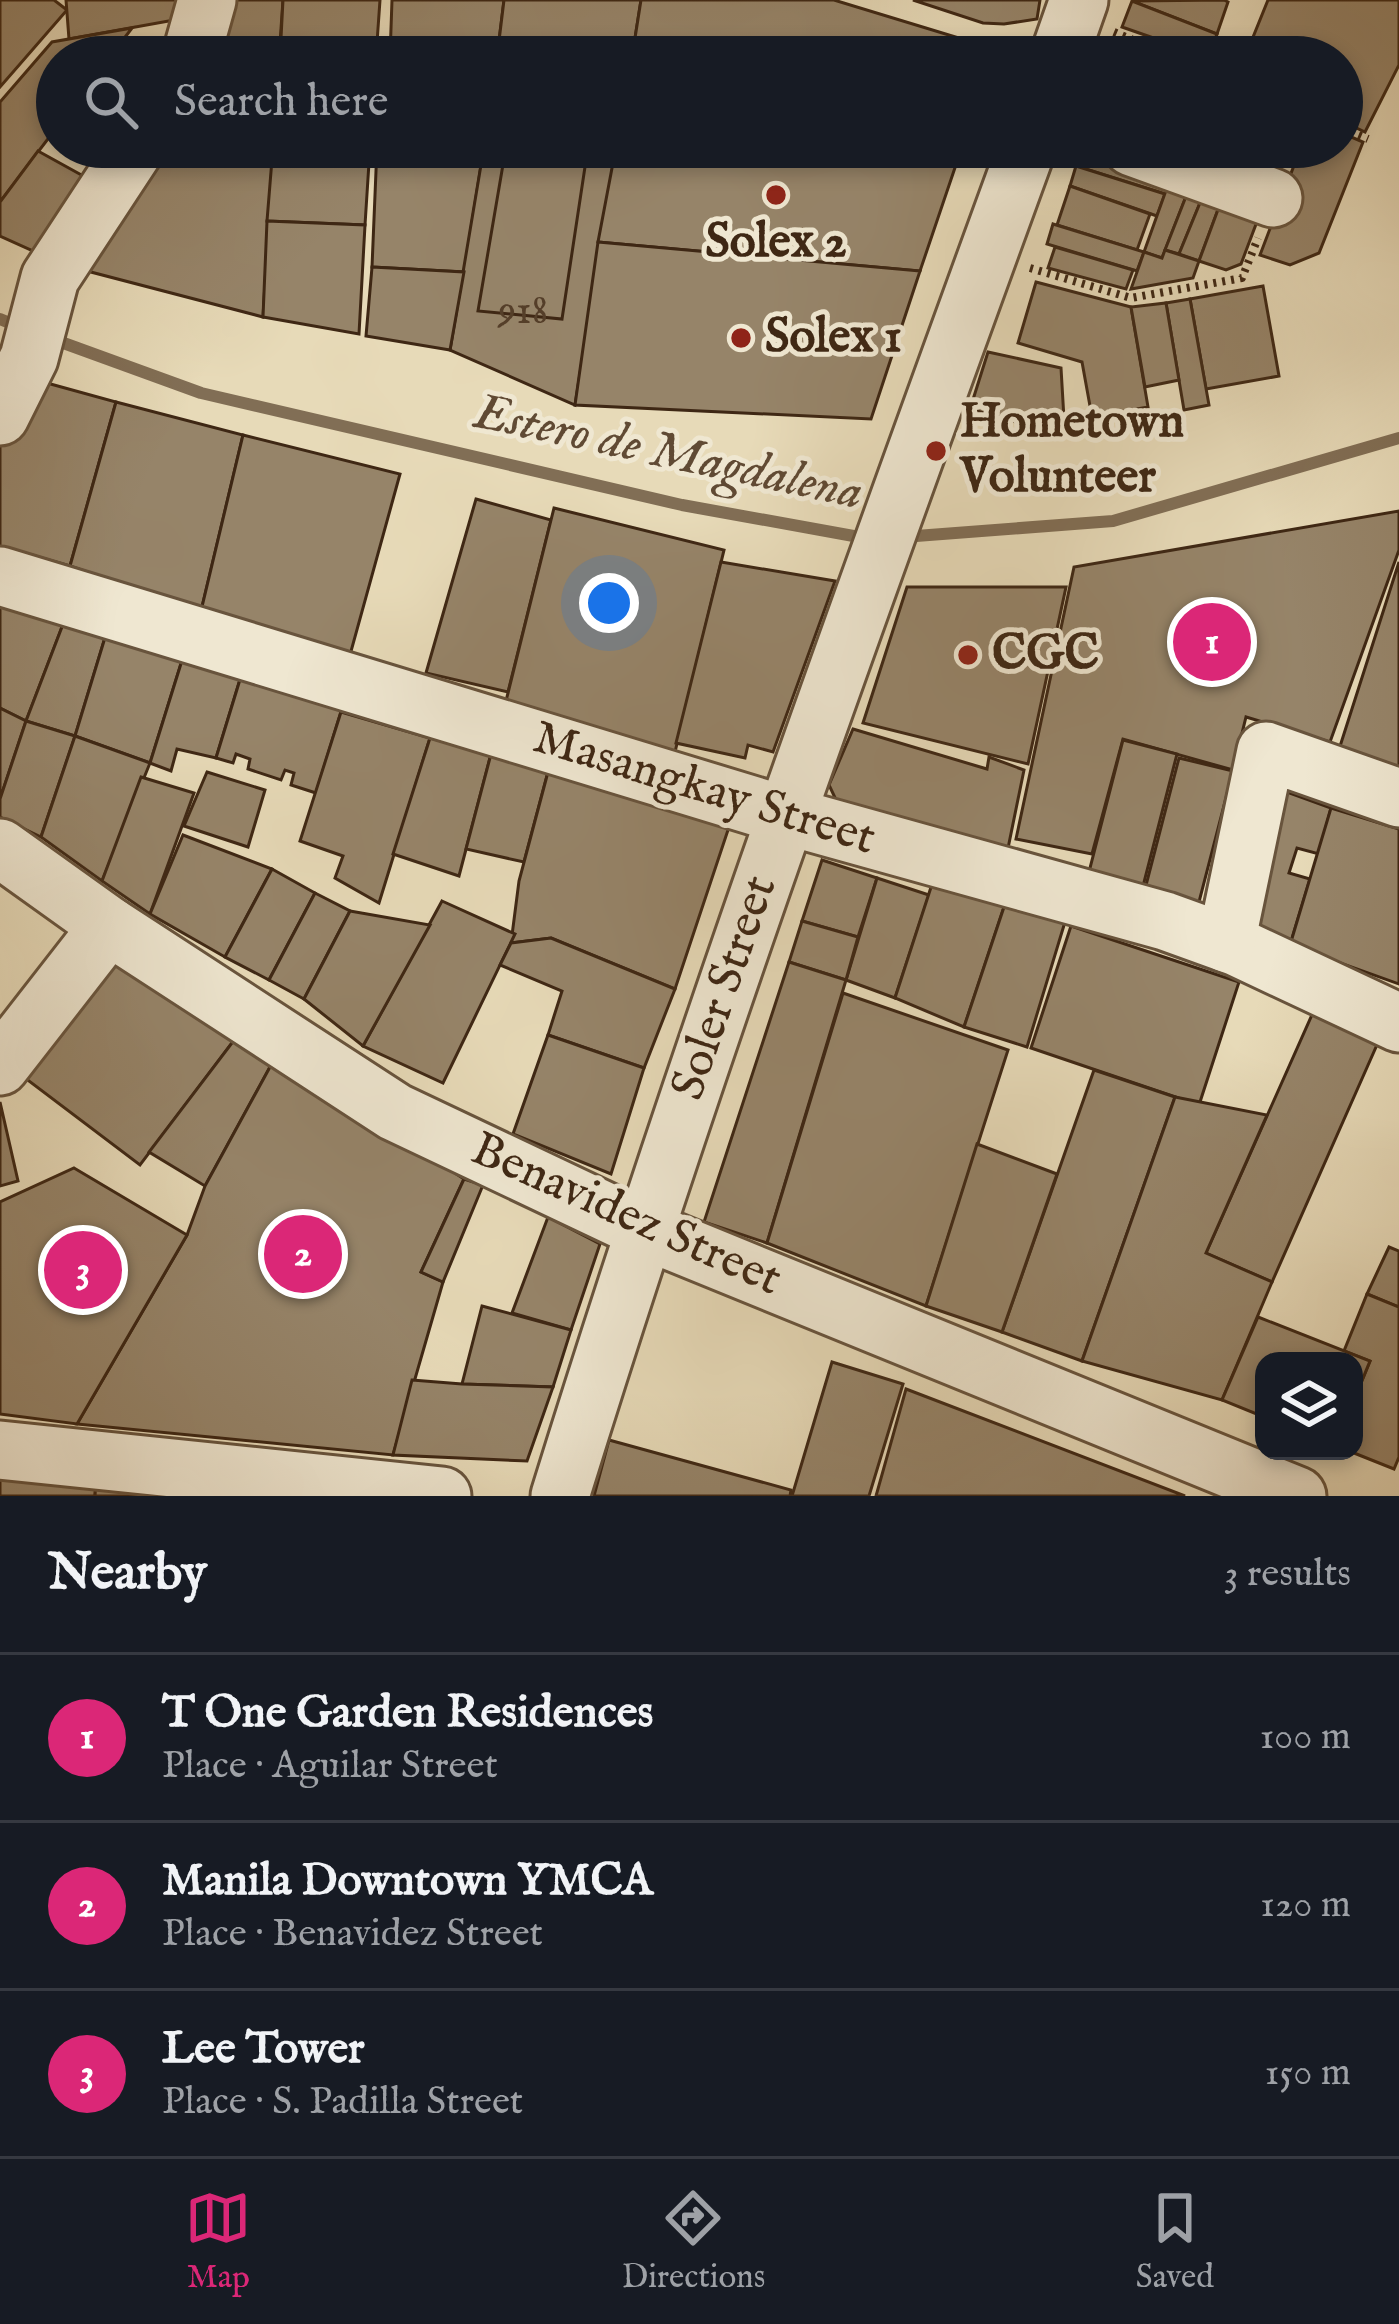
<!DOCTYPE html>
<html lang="en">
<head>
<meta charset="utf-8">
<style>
	:root { --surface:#171b24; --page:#20242c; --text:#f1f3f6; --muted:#9ea1a6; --line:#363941; --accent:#db2777 }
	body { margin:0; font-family:"IM FELL English",serif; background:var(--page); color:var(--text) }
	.controls { position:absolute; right:36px; bottom:36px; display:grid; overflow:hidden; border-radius:24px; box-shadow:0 6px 18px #0003 }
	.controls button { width:108px; height:108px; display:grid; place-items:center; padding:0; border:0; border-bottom:3px solid var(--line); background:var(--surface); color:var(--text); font:60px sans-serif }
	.you { position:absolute; left:609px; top:603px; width:42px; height:42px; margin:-30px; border:9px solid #fff; border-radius:50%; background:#1a73e8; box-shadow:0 0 0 18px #1a73e833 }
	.badge { display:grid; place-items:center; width:78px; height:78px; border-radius:50%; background:var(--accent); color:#fff; font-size:39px; font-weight:700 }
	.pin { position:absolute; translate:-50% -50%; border:6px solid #fff; box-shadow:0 3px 12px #0006 }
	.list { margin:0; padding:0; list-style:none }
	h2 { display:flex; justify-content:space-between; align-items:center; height:156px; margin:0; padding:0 48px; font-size:51px }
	h2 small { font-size:39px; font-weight:400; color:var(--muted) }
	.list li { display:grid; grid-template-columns:78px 1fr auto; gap:36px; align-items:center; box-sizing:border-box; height:168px; padding:0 48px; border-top:3px solid var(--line) }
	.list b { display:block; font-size:45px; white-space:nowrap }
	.list p { margin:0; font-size:39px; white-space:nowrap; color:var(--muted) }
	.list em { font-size:39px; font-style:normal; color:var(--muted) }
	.icon { flex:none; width:66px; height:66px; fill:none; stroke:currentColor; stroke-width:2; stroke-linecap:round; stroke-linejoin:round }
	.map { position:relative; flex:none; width:1399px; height:1496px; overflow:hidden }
	.search { position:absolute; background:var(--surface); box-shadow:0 6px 18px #0003; left:36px; right:36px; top:36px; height:132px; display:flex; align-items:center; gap:30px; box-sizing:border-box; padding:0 42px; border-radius:66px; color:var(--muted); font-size:45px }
	.sheet { height:660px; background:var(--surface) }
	nav { display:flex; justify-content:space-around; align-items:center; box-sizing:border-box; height:168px; border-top:3px solid var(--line); background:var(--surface); font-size:33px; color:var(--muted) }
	nav a { display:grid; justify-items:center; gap:6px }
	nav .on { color:var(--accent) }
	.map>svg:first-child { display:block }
</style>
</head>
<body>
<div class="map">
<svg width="1399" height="1496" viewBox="0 0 1399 1496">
	<rect width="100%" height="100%" fill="#e7dab8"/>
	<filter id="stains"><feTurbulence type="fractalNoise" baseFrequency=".00167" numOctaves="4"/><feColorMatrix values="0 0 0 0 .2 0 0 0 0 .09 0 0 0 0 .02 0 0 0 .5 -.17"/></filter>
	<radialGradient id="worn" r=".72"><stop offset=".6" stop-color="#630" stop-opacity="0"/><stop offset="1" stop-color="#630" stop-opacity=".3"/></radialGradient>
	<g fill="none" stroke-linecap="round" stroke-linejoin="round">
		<g stroke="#816e55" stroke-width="12">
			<path d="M 0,319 L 22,328"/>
			<path d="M 47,337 L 201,393 L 682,505 L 870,539"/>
			<path d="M 903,537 L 1113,521 L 1399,438"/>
		</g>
	</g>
	<g fill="#968469" stroke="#3e2714" stroke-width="3">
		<path d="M 0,0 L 54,0 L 67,10 L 0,87 Z"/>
		<path d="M 66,0 L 201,0 L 202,15 L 69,39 Z"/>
		<path d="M 214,0 L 283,0 L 279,57 L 198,57 Z"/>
		<path d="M 283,0 L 380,0 L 376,57 L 280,57 Z"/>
		<path d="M 392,0 L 504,0 L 497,57 L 390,57 Z"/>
		<path d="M 504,0 L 641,0 L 632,57 L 497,57 Z"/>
		<path d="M 641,0 L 834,0 L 995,49 L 992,57 L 632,57 Z"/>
		<path d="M 913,0 L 1040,0 L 1037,19 L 1004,24 L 983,23 Z"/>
		<path d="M 1224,0 L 1228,2 L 1217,34 L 1132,1 Z"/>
		<path d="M 1268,0 L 1399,0 L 1399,65 L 1365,132 L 1342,121 L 1342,57 L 1245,57 Z"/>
		<path d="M 1132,1 L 1217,34 L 1208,57 L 1122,27 Z"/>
		<path d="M 132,28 L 110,57 L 57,57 L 57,127 L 0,202 L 0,102 L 52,42 Z"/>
		<path d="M 524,46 L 602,55 L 522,57 Z"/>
		<path d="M 1116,46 L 1145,57 L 1111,57 Z"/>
		<path d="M 1342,133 L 1363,142 L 1319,253 L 1290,265 L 1260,255 L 1301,147 L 1342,147 Z"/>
		<path d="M 144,147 L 273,147 L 263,317 L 64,265 Z"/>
		<path d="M 273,147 L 370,147 L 365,225 L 267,221 Z"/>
		<path d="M 377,147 L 484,147 L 464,272 L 372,267 Z"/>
		<path d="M 484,147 L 616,147 L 575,405 L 450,350 Z"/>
		<path d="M 506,147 L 588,147 L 562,319 L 478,311 Z"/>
		<path d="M 616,147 L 962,147 L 920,271 L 598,242 Z"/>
		<path d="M 1082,147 L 1111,147 L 1174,168 L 1165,194 L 1076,166 Z"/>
		<path d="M 1195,147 L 1282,147 L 1266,188 Z"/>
		<path d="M 38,151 L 114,193 L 64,265 L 0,236 L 0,202 Z"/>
		<path d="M 1076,166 L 1165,194 L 1157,216 L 1070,186 Z"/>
		<path d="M 1174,168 L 1194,176 L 1162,258 L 1144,252 Z"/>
		<path d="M 1194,176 L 1209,181 L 1179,254 L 1165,250 Z"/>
		<path d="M 1209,181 L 1226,188 L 1199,261 L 1179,254 Z"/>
		<path d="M 1070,186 L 1150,214 L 1137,250 L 1057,225 Z"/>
		<path d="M 1226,188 L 1264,203 L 1241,264 L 1226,270 L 1199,261 Z"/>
		<path d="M 267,221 L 365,225 L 359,334 L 263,317 Z"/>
		<path d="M 1053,224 L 1144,252 L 1137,271 L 1047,244 Z"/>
		<path d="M 598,242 L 920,271 L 871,419 L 575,405 Z"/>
		<path d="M 1055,247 L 1133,270 L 1126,289 L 1048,268 Z"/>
		<path d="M 1165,250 L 1199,261 L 1193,278 L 1131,289 L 1144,252 L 1162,258 Z"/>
		<path d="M 372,267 L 464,272 L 450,350 L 366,336 Z"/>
		<path d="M 1036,282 L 1131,307 L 1148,407 L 1092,417 L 1082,362 L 1018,343 Z"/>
		<path d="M 1263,286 L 1279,376 L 1206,389 L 1190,299 Z"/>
		<path d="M 1190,299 L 1209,405 L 1184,410 L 1166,303 Z"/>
		<path d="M 1166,303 L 1179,380 L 1145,387 L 1131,307 Z"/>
		<path d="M 988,352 L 1061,368 L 1065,436 L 970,409 Z"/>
		<path d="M 36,380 L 116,402 L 70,566 L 0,546 L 0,446 Z"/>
		<path d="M 116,402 L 243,435 L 201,611 L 70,566 Z"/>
		<path d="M 243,435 L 400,474 L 350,655 L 201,611 Z"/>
		<path d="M 476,499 L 551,520 L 508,692 L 426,673 Z"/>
		<path d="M 554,508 L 724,550 L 675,752 L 504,709 Z"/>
		<path d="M 1399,511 L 1399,550 L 1330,742 L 1246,717 L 1233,770 L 1123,739 L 1092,854 L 1016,839 L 1074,567 Z"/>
		<path d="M 721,562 L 835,581 L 773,752 L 748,745 L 745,758 L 676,743 Z"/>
		<path d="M 1399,562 L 1399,789 L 1334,765 Z"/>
		<path d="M 907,587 L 1066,587 L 1028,764 L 863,723 Z"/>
		<path d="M 0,598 L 65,619 L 26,721 L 0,708 Z"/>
		<path d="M 65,619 L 107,631 L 75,736 L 26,721 Z"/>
		<path d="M 107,631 L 184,654 L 150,763 L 75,736 Z"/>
		<path d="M 184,654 L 242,673 L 216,758 L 177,749 L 171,771 L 150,763 Z"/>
		<path d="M 242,673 L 343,705 L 316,793 L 291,785 L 294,773 L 285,770 L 281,780 L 248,769 L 250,759 L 236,754 L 233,763 L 216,758 Z"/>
		<path d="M 0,708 L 26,721 L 0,799 Z"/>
		<path d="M 341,712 L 430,738 L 379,903 L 335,878 L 343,856 L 300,841 Z"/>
		<path d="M 26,721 L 75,736 L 41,837 L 0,817 L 0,799 Z"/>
		<path d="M 853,729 L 987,769 L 989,757 L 1024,770 L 1006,858 L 837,802 L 829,785 Z"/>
		<path d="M 75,736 L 150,763 L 102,881 L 41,837 Z"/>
		<path d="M 430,738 L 491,754 L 459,876 L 393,854 Z"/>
		<path d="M 1123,740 L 1177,754 L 1143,886 L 1089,872 Z"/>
		<path d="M 491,754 L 548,772 L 524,862 L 466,849 Z"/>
		<path d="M 1179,758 L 1233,771 L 1199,902 L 1145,889 Z"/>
		<path d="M 207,772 L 265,790 L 248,847 L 184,826 Z"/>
		<path d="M 548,772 L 729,827 L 675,989 L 551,938 L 511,943 L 519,881 Z"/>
		<path d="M 141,777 L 194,793 L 150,914 L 102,881 Z"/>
		<path d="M 1287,792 L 1331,808 L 1319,854 L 1297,848 L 1289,873 L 1310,879 L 1290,945 L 1246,921 L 1278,793 Z"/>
		<path d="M 1331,808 L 1399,829 L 1399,984 L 1290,945 Z"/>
		<path d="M 183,835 L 272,869 L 225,957 L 150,914 Z"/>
		<path d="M 822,860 L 877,878 L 858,937 L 802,921 Z"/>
		<path d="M 272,869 L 315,893 L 269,980 L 225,957 Z"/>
		<path d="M 877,878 L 929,895 L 895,998 L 846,980 Z"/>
		<path d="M 934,878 L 1006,901 L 964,1027 L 895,998 Z"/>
		<path d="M 315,893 L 350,911 L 304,999 L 269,980 Z"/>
		<path d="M 442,901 L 515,934 L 443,1083 L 363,1046 Z"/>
		<path d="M 1006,901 L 1065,922 L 1027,1047 L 964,1027 Z"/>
		<path d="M 350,911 L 430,925 L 363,1046 L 304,999 Z"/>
		<path d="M 802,921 L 858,937 L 846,980 L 789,962 Z"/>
		<path d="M 1071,926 L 1239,982 L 1199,1105 L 1031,1048 Z"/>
		<path d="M 551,938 L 675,989 L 644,1068 L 548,1035 L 562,991 L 500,965 L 511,943 Z"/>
		<path d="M 110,940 L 241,1031 L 140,1165 L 21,1075 Z"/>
		<path d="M 789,962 L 846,980 L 767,1243 L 704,1222 Z"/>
		<path d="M 843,993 L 1008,1050 L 926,1306 L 767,1243 Z"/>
		<path d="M 1315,1008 L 1380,1038 L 1272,1282 L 1206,1253 Z"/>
		<path d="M 241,1031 L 276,1056 L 205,1186 L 149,1152 Z"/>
		<path d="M 548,1035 L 644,1068 L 611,1174 L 513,1134 Z"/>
		<path d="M 276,1056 L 464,1179 L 421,1272 L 443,1282 L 393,1455 L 77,1424 L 187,1235 L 205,1186 Z"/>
		<path d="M 1094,1070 L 1175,1097 L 1082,1361 L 1002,1332 Z"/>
		<path d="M 1175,1097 L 1267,1115 L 1206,1253 L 1272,1282 L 1222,1400 L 1082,1361 Z"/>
		<path d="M 0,1102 L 18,1181 L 0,1186 Z"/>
		<path d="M 977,1144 L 1057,1174 L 1002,1332 L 926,1306 Z"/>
		<path d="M 74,1168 L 187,1235 L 77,1424 L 0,1414 L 0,1202 Z"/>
		<path d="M 464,1179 L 483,1185 L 443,1282 L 421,1272 Z"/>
		<path d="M 548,1217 L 600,1244 L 571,1330 L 512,1313 Z"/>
		<path d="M 1389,1247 L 1399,1251 L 1399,1307 L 1367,1294 Z"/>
		<path d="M 1367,1294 L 1399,1307 L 1399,1457 L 1394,1469 L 1349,1451 L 1354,1451 L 1354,1400 L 1370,1361 L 1344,1351 Z"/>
		<path d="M 482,1306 L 571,1330 L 553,1387 L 462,1384 Z"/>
		<path d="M 1258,1317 L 1370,1361 L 1354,1400 L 1354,1361 L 1264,1361 L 1264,1417 L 1222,1400 Z"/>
		<path d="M 832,1362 L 903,1384 L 869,1496 L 792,1496 Z"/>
		<path d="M 412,1380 L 462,1384 L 553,1387 L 527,1461 L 393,1455 Z"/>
		<path d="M 906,1389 L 1185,1496 L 876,1496 Z"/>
		<path d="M 609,1440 L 791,1490 L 790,1496 L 594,1496 Z"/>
		<path d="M 0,1470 L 96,1479 L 95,1496 L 0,1496 Z"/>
		<path d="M 96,1479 L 193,1496 L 95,1496 Z"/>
	</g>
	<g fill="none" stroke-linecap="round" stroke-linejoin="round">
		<g stroke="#68543d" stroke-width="63">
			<g id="minor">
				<path d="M 191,57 L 207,0"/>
				<path d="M 1059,57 L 1079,0"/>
				<path d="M 1132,147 L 1273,198"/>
				<path d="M 0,416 L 29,358 L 50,278 L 136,147"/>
				<path d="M 0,576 L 784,815 L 1165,921 L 1237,947 L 1399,1023"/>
				<path d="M 0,848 L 109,926 L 395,1112 L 642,1229 L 1297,1496"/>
				<path d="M 1226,943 L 1266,751 L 1399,798"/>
				<path d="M 0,1066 L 109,926"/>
				<path d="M 0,1450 L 442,1496"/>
				<path d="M 560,1496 C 701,1041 864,594 1027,147"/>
			</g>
		</g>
		<g stroke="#3e2714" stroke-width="8" stroke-dasharray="3 6" stroke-linecap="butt">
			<path d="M 1114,32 L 1174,57"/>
			<path d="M 1342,128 L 1368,139"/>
			<path d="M 1030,268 L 1131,298 L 1242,278 L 1258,238"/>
		</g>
		<use href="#minor" stroke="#efe7d1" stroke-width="57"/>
	</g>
	<g fill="#8f2418" stroke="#efe7d1" stroke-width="4.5">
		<circle cx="776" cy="195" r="12"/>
		<circle cx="741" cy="338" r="12"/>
		<circle cx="936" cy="451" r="12"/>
		<circle cx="968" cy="655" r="12"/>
	</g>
	<g text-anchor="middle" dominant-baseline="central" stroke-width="10" stroke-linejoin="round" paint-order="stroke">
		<g font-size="42" fill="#543e29">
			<text x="523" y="311">918</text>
		</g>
		<g font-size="48" font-weight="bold" fill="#3e2714" stroke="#efe7d1" text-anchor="start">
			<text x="776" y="243" text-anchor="middle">Solex 2</text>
			<text x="765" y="338">Solex 1</text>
			<text x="960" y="423">Hometown<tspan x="960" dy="55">Volunteer</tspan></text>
			<text x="992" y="655">CGC</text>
		</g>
		<g font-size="48" fill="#3e2714" stroke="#efe7d1">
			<text transform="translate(704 789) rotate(17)">Masangkay Street</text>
			<text transform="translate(725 988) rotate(-71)">Soler Street</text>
			<text transform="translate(626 1215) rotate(24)">Benavidez Street</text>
		</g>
		<g font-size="51" font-style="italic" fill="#604a34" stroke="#efe7d1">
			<text transform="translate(668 454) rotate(12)">Estero de Magdalena</text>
		</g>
	</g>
	<rect width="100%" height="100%" filter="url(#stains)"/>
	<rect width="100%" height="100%" fill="url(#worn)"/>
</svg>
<div class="controls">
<button><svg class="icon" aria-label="layers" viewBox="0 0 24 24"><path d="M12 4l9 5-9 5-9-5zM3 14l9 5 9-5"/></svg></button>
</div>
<div class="you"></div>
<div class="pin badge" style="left:1212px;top:642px">1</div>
<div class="pin badge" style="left:303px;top:1254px">2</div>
<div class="pin badge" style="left:83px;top:1270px">3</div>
<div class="search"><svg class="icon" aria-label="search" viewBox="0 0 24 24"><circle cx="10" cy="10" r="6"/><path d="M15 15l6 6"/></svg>Search here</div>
</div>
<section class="sheet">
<h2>Nearby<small>3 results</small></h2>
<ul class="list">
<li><span class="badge">1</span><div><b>T One Garden Residences</b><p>Place · Aguilar Street</p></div><em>100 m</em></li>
<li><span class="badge">2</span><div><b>Manila Downtown YMCA</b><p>Place · Benavidez Street</p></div><em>120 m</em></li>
<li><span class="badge">3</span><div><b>Lee Tower</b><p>Place · S. Padilla Street</p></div><em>150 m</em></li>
</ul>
</section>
<nav>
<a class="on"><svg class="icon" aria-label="map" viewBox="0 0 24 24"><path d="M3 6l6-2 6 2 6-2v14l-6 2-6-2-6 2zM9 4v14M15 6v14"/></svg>Map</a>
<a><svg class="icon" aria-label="directions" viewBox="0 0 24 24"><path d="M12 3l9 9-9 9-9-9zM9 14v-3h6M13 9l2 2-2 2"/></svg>Directions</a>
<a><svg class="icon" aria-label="saved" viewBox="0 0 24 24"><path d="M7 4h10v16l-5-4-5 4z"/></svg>Saved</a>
</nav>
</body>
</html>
